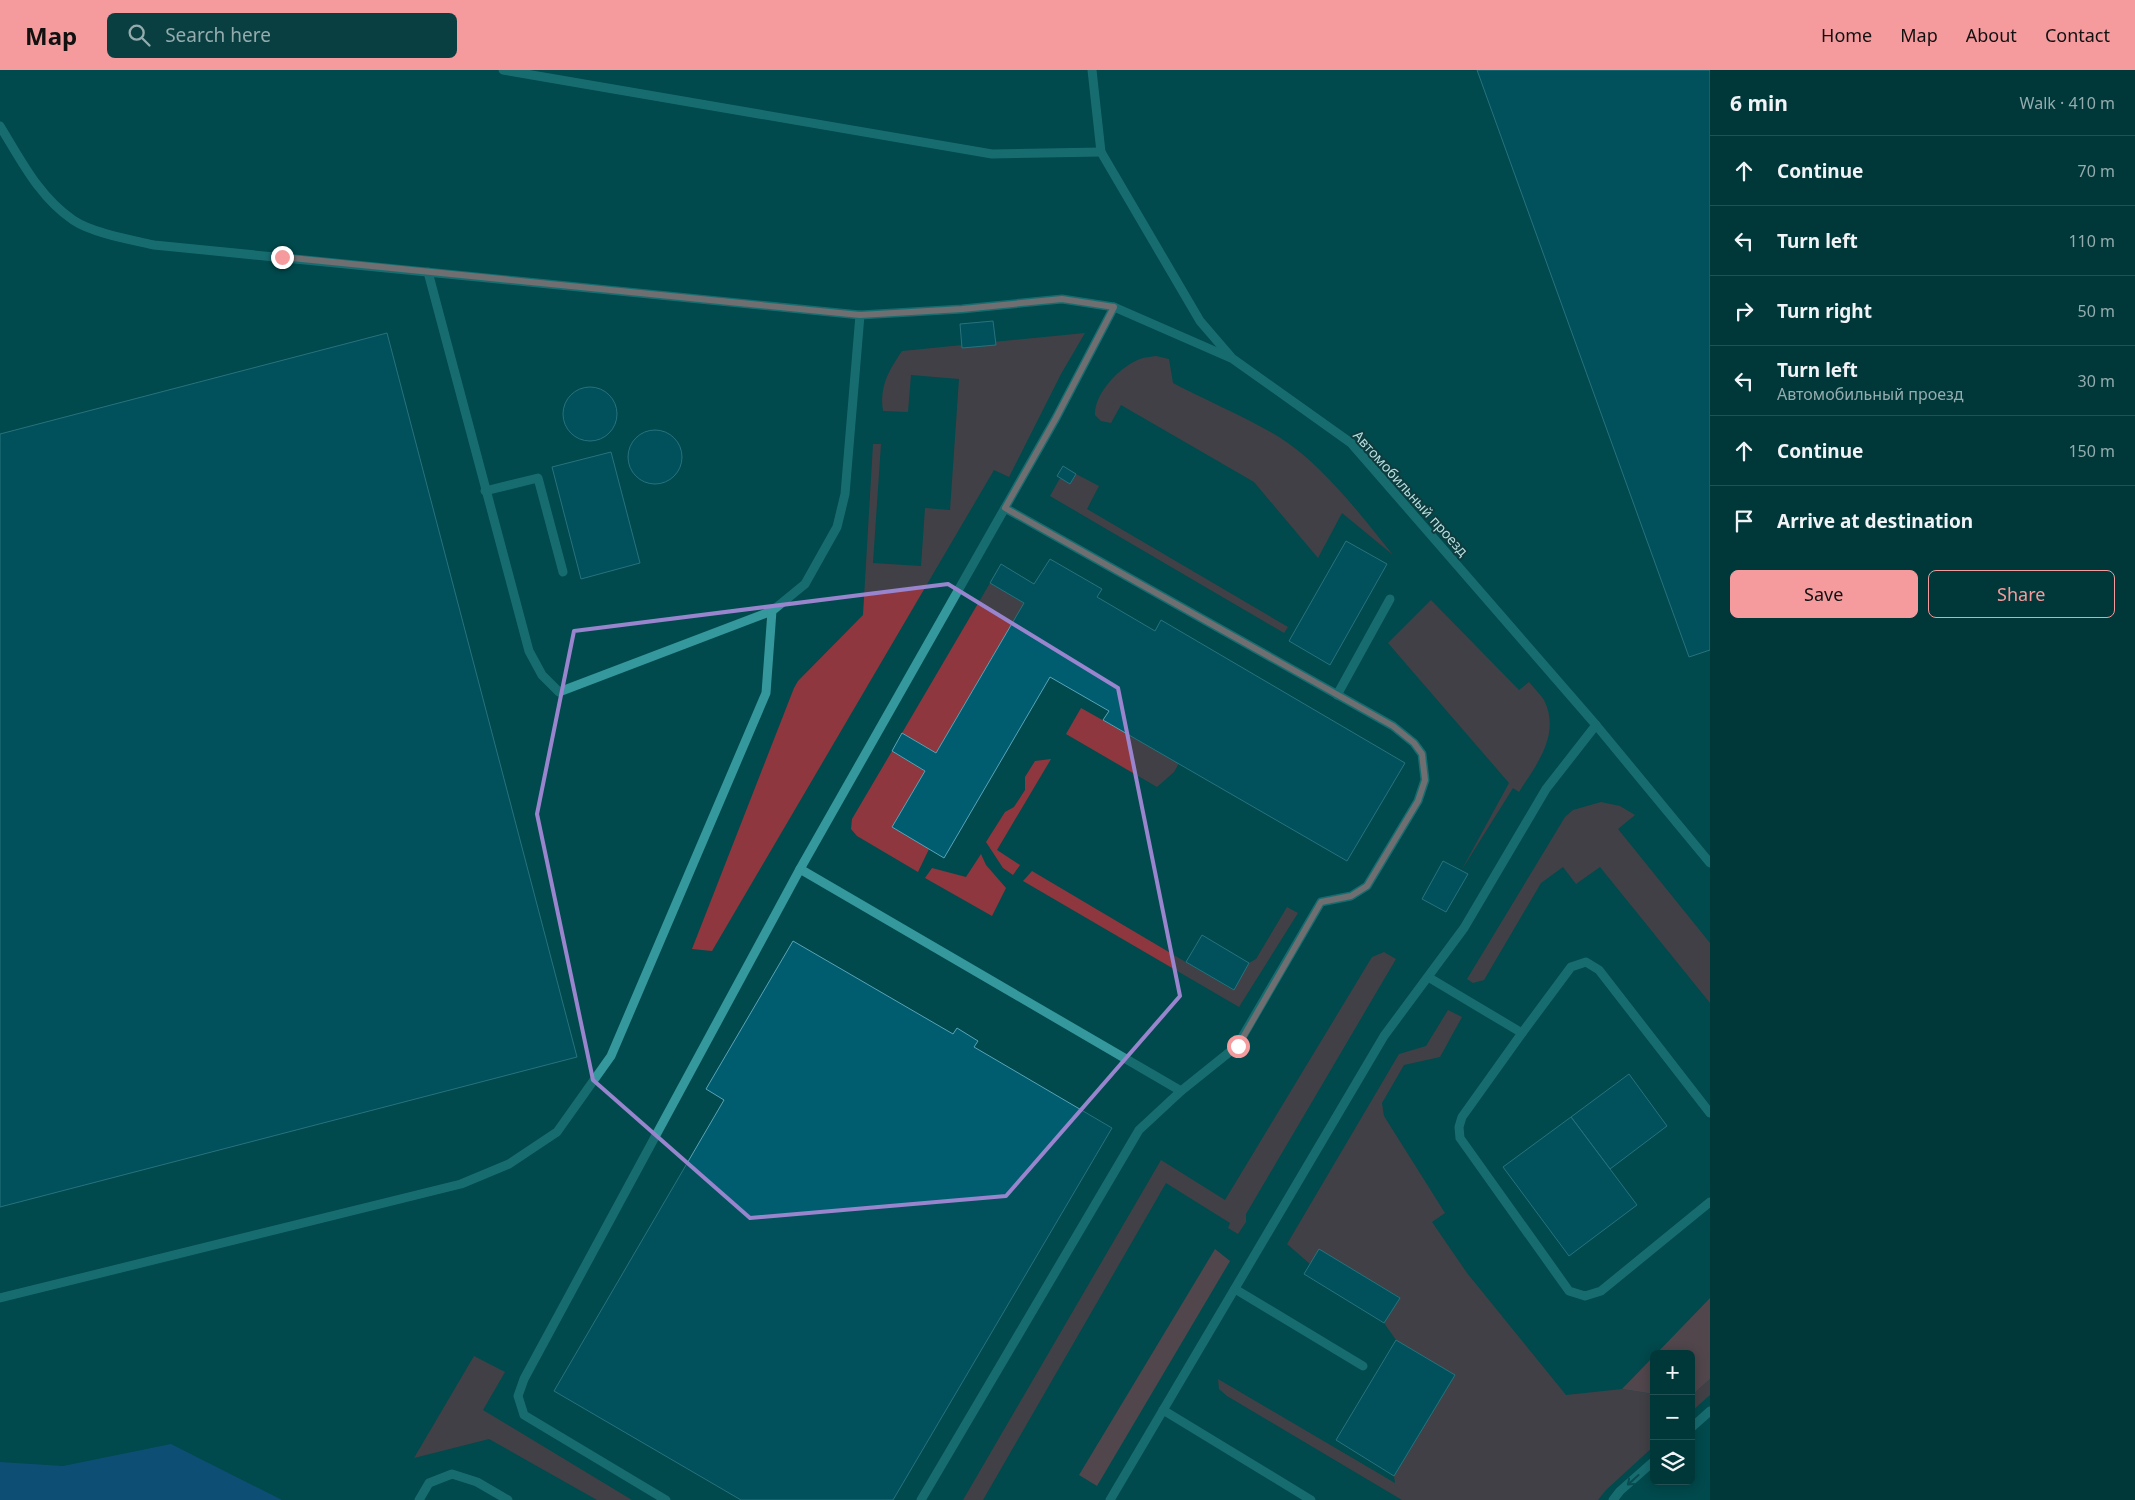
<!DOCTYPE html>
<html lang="en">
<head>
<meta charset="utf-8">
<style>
	:root { --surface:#003739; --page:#0a3f41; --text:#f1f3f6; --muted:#95acae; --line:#225153; --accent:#f59b9d }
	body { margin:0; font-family:"Noto Sans",sans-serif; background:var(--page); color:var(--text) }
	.controls { position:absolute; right:15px; bottom:15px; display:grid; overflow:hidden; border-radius:8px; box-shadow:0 2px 12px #0003 }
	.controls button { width:45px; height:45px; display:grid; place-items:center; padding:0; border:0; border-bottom:1px solid var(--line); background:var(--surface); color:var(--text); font:25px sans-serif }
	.stop { position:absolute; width:15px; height:15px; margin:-11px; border:4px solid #f59b9d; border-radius:50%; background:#fff }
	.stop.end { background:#f59b9d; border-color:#fff; box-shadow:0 1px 5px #0008 }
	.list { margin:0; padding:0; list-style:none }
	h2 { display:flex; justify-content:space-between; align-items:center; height:65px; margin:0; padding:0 20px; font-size:21px }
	h2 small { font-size:16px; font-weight:400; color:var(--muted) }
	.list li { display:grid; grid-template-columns:32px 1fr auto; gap:15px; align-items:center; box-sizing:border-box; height:70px; padding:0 20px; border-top:1px solid var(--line) }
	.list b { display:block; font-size:19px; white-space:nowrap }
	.list p { margin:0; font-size:16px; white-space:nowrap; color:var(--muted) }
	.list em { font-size:16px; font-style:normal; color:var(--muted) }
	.actions { display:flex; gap:10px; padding:15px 20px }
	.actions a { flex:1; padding:11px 0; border:1px solid var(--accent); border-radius:8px; text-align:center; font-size:18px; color:var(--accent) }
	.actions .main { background:var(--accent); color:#111 }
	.icon { flex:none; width:28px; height:28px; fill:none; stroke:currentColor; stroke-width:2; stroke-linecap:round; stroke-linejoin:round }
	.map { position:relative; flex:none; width:1710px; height:1430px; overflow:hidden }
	header { display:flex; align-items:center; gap:30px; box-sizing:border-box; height:70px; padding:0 25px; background:var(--accent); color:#111 }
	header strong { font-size:24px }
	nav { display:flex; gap:28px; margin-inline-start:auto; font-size:18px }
	.search { width:350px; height:45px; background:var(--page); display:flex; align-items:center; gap:12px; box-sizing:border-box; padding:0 18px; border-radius:8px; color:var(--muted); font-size:19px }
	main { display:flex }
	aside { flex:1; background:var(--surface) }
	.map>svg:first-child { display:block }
</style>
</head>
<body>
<header>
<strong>Map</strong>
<div class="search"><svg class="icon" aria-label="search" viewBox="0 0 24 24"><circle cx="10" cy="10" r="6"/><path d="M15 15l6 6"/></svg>Search here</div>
<nav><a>Home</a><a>Map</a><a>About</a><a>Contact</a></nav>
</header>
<main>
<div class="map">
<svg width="1710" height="1430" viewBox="0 0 1710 1430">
	<rect width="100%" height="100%" fill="#00494c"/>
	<g fill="#8f373e">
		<path d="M 1085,263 L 1061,304 L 1009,407 L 994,400 L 712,881 L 692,879 L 794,618 L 798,611 L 863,545 L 873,374 L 881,374 L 873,493 L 921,496 L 925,438 L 950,440 L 959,309 L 911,305 L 908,342 L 883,341 C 879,317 889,300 902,281 Z"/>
		<path d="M 1156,286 L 1169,289 L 1173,313 C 1207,331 1246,347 1279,367 C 1322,394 1361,445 1393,485 L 1342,443 L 1318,488 L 1254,412 L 1121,335 L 1111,353 L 1101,351 L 1095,345 C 1094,323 1121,296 1140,289 C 1145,287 1151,287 1156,286 Z"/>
		<path d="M 1076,404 L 1099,416 L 1087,439 L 1288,557 L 1284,563 L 1050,426 L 1060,408 L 1070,414 Z"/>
		<path d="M 990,513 L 1024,533 L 936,683 L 902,663 Z"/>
		<path d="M 1431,530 L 1519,620 L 1529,612 C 1534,618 1540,624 1544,630 C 1561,664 1537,694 1519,722 L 1513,718 L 1461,801 L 1509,713 L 1388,573 Z"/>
		<path d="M 1081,638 L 1179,693 L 1174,702 L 1157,717 L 1066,664 Z"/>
		<path d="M 892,681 L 925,701 L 894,754 L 929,779 L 918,802 L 857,766 L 851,759 L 852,749 Z"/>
		<path d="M 1051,689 L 997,780 L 1020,795 L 1013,805 L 1003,798 L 986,772 L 1005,742 L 1014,737 L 1025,720 L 1025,707 L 1035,691 Z"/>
		<path d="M 1601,732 L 1620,736 L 1635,745 L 1618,759 L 1710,873 L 1710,933 L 1600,797 L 1576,814 L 1563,797 L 1541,813 L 1484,910 L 1473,913 L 1467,909 L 1565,747 L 1573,740 Z"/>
		<path d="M 981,784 L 986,795 L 1006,818 L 992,846 L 925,808 L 932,798 L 966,807 Z"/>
		<path d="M 1032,801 L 1233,920 L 1249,893 L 1256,889 L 1287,837 L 1298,843 L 1239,937 L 1023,811 Z"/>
		<path d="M 1384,882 L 1396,889 L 1246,1144 L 1246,1152 L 1238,1164 L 1228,1158 L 1230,1153 L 1166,1113 L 983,1430 L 963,1430 L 1161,1090 L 1225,1130 L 1372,887 Z"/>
		<path d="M 1448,940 L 1462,947 L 1440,987 L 1404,995 L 1382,1033 L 1384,1046 L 1445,1143 L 1432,1152 L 1467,1203 L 1566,1325 L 1622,1319 L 1654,1324 L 1654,1376 L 1606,1420 L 1598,1430 L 1402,1430 L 1227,1326 L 1219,1319 L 1218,1309 L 1395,1413 L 1394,1406 L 1455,1305 L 1396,1270 L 1384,1253 L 1399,1227 L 1319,1180 L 1310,1194 L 1287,1174 L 1399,984 L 1426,976 Z"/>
		<path d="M 474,1286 L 505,1302 L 483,1340 L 632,1430 L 597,1430 L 489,1369 L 414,1388 Z"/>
		<path d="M 1710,1309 L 1710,1325 L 1691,1342 L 1691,1326 Z"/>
	</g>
	<g fill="#b1444d">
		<path d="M 1215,1179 L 1230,1191 L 1097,1416 L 1079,1405 Z"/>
		<path d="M 1710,1228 L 1710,1309 L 1691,1326 L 1691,1284 L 1656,1284 Z"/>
		<path d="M 1654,1286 L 1654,1324 L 1622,1319 Z"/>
	</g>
	<path fill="#1d55a5" d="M 171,1374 L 282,1430 L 0,1430 L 0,1392 L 63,1396 Z"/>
	<g fill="#005c6f" stroke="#59a3b8">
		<path d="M 1477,0 L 1710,0 L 1710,580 L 1689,587 Z"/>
		<path d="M 993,251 L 996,275 L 962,278 L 960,254 Z"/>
		<path d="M 387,263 L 577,987 L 0,1137 L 0,364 Z"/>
		<circle cx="590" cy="344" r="27"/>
		<circle cx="655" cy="387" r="27"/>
		<path d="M 611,382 L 640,493 L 581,509 L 552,397 Z"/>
		<path d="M 1063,396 L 1076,404 L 1070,414 L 1057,406 Z"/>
		<path d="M 1346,471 L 1387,494 L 1330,595 L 1289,571 Z"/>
		<path d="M 1050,489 L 1102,519 L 1097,527 L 1155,561 L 1161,550 L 1405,693 L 1347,791 L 1103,650 L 1109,641 L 1050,607 L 944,788 L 892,757 L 925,701 L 892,681 L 902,663 L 936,683 L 1024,533 L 990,513 L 1001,494 L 1034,514 Z"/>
		<path d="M 1443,791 L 1468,804 L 1446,842 L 1422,829 Z"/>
		<path d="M 1202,865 L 1249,893 L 1234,920 L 1186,892 Z"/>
		<path d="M 793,871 L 953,964 L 957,958 L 978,971 L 974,977 L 1112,1058 L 893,1430 L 741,1430 L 554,1321 L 724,1030 L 706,1019 Z"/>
		<path d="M 1629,1004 L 1667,1056 L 1610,1099 L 1571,1047 Z"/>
		<path d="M 1571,1047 L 1637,1135 L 1569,1186 L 1503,1097 Z"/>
		<path d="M 1319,1179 L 1400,1228 L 1384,1253 L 1304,1204 Z"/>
		<path d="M 1396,1270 L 1455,1305 L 1394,1406 L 1336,1370 Z"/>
	</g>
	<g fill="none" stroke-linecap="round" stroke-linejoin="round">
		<g stroke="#34989c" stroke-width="9">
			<path d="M 503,0 L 992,84 L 1101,82"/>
			<path d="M 1092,0 L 1101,82 L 1200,251 L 1231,287"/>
			<path d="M 0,56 C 21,90 39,127 73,150 C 92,163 132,170 154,175 L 860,245 L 962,239 L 1062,229 L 1114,237 L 1233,289 L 1351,373 L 1596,655 L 1710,793"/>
			<path d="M 428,202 L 529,581 L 542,605 L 559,622 L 772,541"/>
			<path d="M 485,421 L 538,408 L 563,502"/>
			<path d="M 1337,625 L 1390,529"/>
			<path d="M 800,799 L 1181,1021"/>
			<path d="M 1428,907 L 1522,963"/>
			<path d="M 1710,1043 L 1599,900 L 1586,892 L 1571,897 L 1522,963 L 1462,1047 L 1459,1057 L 1460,1068 L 1569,1221 L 1585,1226 L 1601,1221 L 1710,1132"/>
			<path d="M 1235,1219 L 1363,1296"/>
			<path d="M 0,1228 L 461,1114 L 509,1094 L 557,1062 L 611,986 L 766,623 L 772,541 L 805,514 L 837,457 L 845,424 L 860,245"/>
			<path d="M 1163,1340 L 1311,1430"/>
			<path d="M 1691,1358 L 1710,1341"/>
			<path d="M 419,1430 L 429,1413 L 452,1404 L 477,1412 L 508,1430"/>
			<path d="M 666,1430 L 524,1345 L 518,1326 L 524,1309 L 800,799 L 1056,348 L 1114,237"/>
			<path d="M 921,1430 L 1139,1060 L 1181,1021 L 1237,976 L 1321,832 L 1351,826 L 1367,816 L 1418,731 L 1425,710 L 1422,684 L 1414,673 L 1393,656 L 1005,438"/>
			<path d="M 1110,1430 L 1384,966 L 1464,858 L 1546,719 L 1596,655"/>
			<path d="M 1613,1430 L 1620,1421 L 1654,1391"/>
		</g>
	</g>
	<defs><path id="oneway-shaft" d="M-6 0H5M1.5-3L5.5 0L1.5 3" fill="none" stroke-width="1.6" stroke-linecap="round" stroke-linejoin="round" transform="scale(1.25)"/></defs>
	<use stroke="#164e51" href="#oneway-shaft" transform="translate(1633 1410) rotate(138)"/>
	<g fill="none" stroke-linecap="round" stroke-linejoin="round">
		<path stroke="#f59b9d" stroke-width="6" d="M 282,187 L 860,245 L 962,239 L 1062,229 L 1114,237 L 1056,348 L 1005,438 L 1393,656 L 1414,673 L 1422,684 L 1425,710 L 1418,731 L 1367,816 L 1351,826 L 1321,832 L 1238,976"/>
	</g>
	<path d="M0 0H1710V1430H0ZM 948,514 L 1118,618 L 1180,926 L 1006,1126 L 750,1148 L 593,1010 L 537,744 L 574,561 Z" fill="#00494c" fill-opacity=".55" fill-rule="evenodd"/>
	<path fill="none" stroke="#9984ce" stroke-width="4" stroke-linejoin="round" d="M 948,514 L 1118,618 L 1180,926 L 1006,1126 L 750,1148 L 593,1010 L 537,744 L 574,561 Z"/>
	<g text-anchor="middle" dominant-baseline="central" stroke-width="4" stroke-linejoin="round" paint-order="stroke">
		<g font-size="14" fill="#b7ddde" stroke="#0f3c3e">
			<text transform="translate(1411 423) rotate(48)">Автомобильный проезд</text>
		</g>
	</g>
</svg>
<div class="controls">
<button>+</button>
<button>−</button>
<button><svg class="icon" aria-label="layers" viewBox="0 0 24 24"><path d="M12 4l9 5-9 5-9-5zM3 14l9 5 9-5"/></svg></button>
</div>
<div class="stop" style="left:1238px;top:976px"></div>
<div class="stop end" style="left:282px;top:187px"></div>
</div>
<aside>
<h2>6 min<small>Walk · 410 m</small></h2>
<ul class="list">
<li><svg class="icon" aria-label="ahead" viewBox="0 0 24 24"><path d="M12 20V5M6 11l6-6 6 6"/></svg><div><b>Continue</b></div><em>70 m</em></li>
<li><svg class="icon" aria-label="left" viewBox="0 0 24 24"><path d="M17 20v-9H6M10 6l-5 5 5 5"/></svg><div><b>Turn left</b></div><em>110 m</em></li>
<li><svg class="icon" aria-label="right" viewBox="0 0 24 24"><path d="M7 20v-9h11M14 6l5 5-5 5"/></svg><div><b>Turn right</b></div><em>50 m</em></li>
<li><svg class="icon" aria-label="left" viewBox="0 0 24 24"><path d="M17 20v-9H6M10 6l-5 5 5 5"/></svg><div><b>Turn left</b><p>Автомобильный проезд</p></div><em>30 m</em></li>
<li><svg class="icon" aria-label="ahead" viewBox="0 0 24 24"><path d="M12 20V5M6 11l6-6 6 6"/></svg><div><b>Continue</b></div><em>150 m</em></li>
<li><svg class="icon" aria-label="arrive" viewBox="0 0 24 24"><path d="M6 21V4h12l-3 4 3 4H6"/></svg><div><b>Arrive at destination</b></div></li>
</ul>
<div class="actions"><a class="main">Save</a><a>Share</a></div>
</aside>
</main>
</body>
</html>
